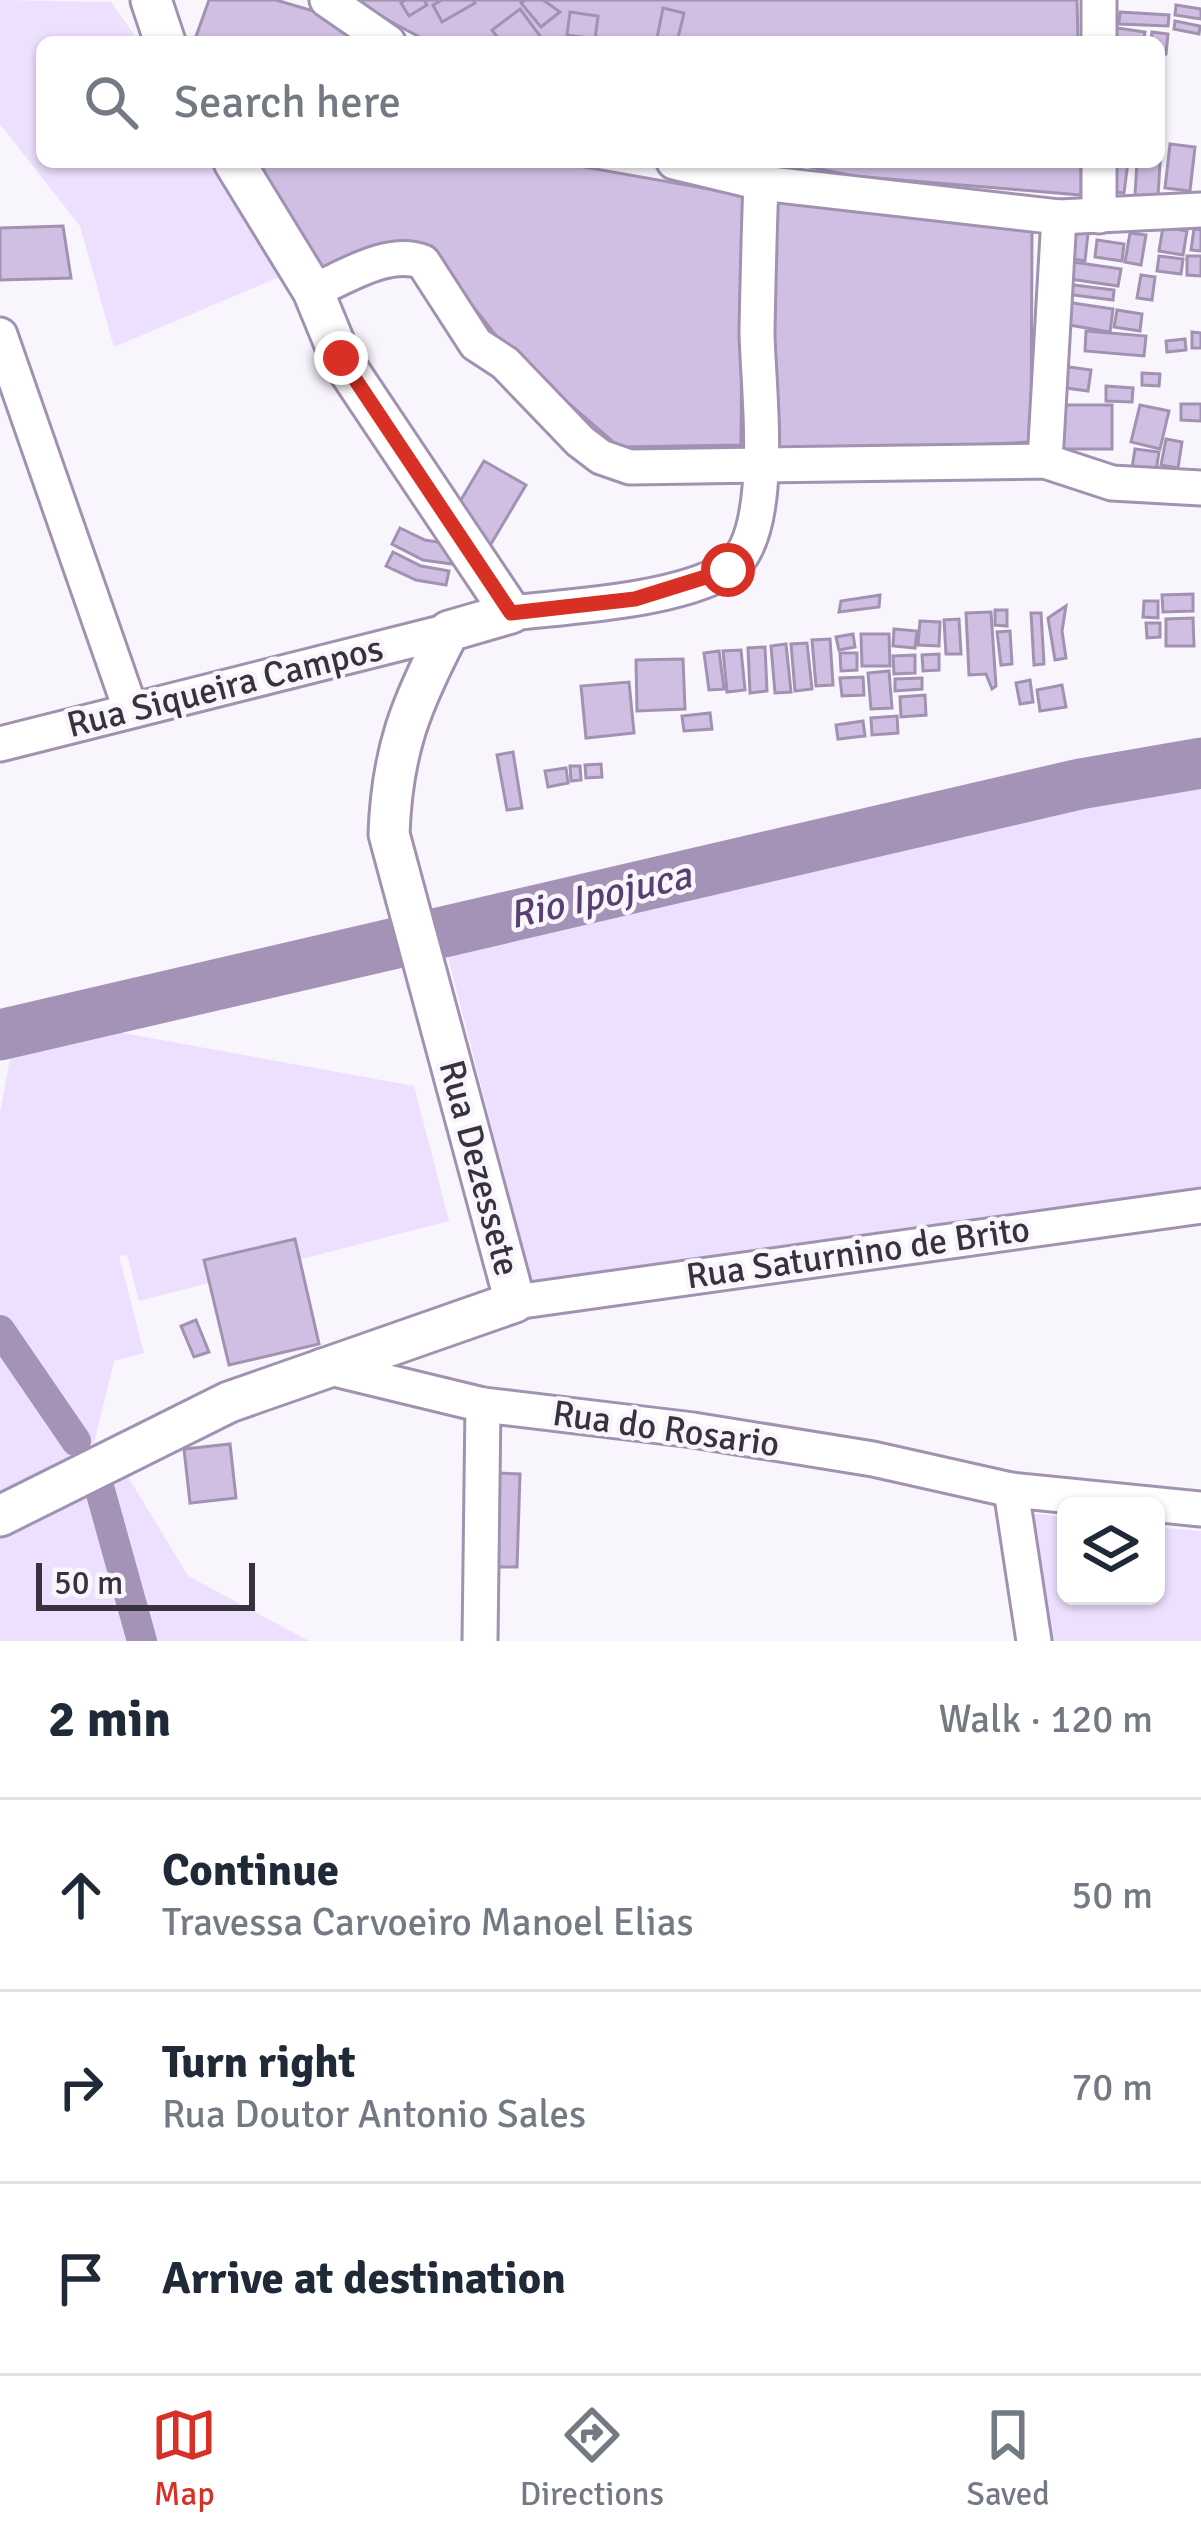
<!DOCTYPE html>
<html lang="en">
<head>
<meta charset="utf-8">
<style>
	:root { --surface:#fff; --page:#f2f2f3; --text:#1f2937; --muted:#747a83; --line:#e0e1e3; --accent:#d93025 }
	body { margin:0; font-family:Signika,sans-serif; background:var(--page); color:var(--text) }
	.controls { position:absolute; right:36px; bottom:36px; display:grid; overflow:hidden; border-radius:18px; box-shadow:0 3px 9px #0004 }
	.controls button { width:108px; height:108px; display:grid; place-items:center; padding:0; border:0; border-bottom:3px solid var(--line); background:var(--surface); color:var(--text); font:60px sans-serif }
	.scale { position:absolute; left:36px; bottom:30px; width:219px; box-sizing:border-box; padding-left:12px; border:6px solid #38313e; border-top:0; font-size:33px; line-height:42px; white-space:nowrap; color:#38313e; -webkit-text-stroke:9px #f8f5fc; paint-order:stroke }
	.stop { position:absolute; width:36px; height:36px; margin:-27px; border:9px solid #d93025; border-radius:50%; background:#fff }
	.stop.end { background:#d93025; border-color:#fff; box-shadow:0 3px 12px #0008 }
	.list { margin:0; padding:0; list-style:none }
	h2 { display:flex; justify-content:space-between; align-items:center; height:156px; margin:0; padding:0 48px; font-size:51px }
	h2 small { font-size:39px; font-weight:400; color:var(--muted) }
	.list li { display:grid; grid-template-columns:78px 1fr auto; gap:36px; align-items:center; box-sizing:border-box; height:192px; padding:0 48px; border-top:3px solid var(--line) }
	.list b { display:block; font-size:45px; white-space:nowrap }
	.list p { margin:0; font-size:39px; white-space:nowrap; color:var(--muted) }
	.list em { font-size:39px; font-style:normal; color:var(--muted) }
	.icon { flex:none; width:66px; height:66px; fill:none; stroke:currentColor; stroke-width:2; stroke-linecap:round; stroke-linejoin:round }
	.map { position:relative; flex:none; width:1201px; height:1641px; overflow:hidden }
	.search { position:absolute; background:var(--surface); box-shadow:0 3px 9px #0004; left:36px; right:36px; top:36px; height:132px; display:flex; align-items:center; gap:30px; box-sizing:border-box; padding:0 42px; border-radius:18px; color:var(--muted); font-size:45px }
	.sheet { height:732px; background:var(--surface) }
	nav { display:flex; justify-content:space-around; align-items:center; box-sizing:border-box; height:168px; border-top:3px solid var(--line); background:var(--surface); font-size:33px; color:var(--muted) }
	nav a { display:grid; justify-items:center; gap:6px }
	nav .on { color:var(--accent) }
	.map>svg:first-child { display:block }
</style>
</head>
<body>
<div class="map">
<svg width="1201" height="1641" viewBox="0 0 1201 1641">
	<rect width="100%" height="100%" fill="#f8f5fc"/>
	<g fill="#eddffe">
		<path d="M 0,0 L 111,2 L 139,42 L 42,42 L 42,162 L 217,162 L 284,275 L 114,347 L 80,226 L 0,124 Z"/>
		<path d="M 1201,780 L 1201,1187 L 536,1299 L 448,957 L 457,929 L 798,849 Z"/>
		<path d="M 18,1014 L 414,1086 L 449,1221 L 139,1301 L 127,1255 L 119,1256 L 144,1353 L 114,1361 L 94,1443 L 0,1497 L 0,1113 Z"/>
		<path d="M 119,1462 L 188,1576 L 309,1641 L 0,1641 L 0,1533 Z"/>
		<path d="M 1027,1513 L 1066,1517 L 1066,1596 L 1156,1596 L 1156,1527 L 1201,1531 L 1201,1641 L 1046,1641 Z"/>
	</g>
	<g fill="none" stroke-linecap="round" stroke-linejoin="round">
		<g stroke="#a493b6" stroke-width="30">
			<path d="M 0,1330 L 76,1441"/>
			<path d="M 100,1490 L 142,1641"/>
		</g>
		<path stroke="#a493b6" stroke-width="51" d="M 0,1035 L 1080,784 L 1201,763"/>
	</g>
	<g fill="#d0bfe3" stroke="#a192b1" stroke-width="3">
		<path d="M 209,0 L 276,0 L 317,12 L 361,42 L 194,42 Z"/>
		<path d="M 350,0 L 1077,0 L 1078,42 L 429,42 Z"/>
		<path d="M 405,0 L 424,0 L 427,5 L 409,16 L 401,3 Z"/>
		<path d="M 442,0 L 473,0 L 475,3 L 442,22 L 433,5 Z"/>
		<path d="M 525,0 L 543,0 L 560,12 L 541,27 L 521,3 Z"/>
		<path d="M 1176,5 L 1201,9 L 1201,19 L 1175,15 Z"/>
		<path d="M 663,8 L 684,13 L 677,42 L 657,38 Z"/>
		<path d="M 520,9 L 540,36 L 532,42 L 501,42 L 492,30 Z"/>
		<path d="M 570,12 L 598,16 L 595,39 L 567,35 Z"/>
		<path d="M 1120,12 L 1169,15 L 1168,26 L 1119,24 Z"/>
		<path d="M 1175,21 L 1200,26 L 1199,34 L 1174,29 Z"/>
		<path d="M 1117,28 L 1145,32 L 1143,42 L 1115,42 Z"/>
		<path d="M 1152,32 L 1168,34 L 1166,54 L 1159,54 L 1159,42 L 1151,42 Z"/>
		<path d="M 1170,144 L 1195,147 L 1190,191 L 1165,188 Z"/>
		<path d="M 1161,147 L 1158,196 L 1135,195 L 1137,162 L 1159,162 Z"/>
		<path d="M 259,162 L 556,162 L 743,195 L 741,445 L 619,447 L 509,352 L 437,261 L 322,276 Z"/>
		<path d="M 786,162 L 1081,162 L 1081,195 L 853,176 Z"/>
		<path d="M 1111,162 L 1128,162 L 1124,193 L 1108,191 Z"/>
		<path d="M 773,201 L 1032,229 L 1031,442 L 774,455 Z"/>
		<path d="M 63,226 L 71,278 L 0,280 L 0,228 Z"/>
		<path d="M 1163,227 L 1187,231 L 1183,255 L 1159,251 Z"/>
		<path d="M 1194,229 L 1201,230 L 1201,251 L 1191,250 Z"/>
		<path d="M 1077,232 L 1088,233 L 1085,261 L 1063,257 L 1065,240 Z"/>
		<path d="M 1130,233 L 1146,235 L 1141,265 L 1125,262 Z"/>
		<path d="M 1097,240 L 1124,244 L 1122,261 L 1095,257 Z"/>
		<path d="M 1159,256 L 1183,259 L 1181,274 L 1157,271 Z"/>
		<path d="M 1187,256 L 1201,256 L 1201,276 L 1187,275 Z"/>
		<path d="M 1066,261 L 1121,269 L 1118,286 L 1063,278 Z"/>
		<path d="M 1141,275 L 1155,277 L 1152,300 L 1137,298 Z"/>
		<path d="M 1066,284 L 1114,290 L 1113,300 L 1065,294 Z"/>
		<path d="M 1066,302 L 1113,309 L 1110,332 L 1063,324 Z"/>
		<path d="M 1117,310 L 1142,314 L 1140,331 L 1114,327 Z"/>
		<path d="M 1086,331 L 1146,336 L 1144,356 L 1085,351 Z"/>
		<path d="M 1192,332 L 1201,333 L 1201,348 L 1192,348 Z"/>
		<path d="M 1185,339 L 1186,350 L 1167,352 L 1166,341 Z"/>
		<path d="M 1062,366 L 1091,370 L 1088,391 L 1058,387 Z"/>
		<path d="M 1142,373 L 1160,374 L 1159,386 L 1142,385 Z"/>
		<path d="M 1106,386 L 1133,388 L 1132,402 L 1106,401 Z"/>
		<path d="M 1181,404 L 1201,404 L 1201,421 L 1181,420 Z"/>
		<rect x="1063" y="405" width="49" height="44"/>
		<path d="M 1140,405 L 1169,411 L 1160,449 L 1131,442 Z"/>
		<path d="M 1166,439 L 1182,442 L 1178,468 L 1161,465 Z"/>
		<path d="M 1135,449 L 1159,452 L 1156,471 L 1132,468 Z"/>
		<path d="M 484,461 L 526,485 L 491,544 L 449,520 Z"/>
		<path d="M 400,528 L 425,540 L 455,545 L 452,564 L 423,560 L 392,544 Z"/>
		<path d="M 393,552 L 421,566 L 449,571 L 446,585 L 416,580 L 386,566 Z"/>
		<path d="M 1193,594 L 1193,611 L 1163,612 L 1162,595 Z"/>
		<path d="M 880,595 L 879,607 L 839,612 L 841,601 Z"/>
		<path d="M 1144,601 L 1158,601 L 1158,618 L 1143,617 Z"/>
		<path d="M 1066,606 L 1062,631 L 1066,658 L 1055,660 L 1048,618 Z"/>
		<path d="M 995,610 L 1007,610 L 1007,626 L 995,625 Z"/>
		<path d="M 991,612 L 996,686 L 992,689 L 986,674 L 969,675 L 966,613 Z"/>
		<path d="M 1031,613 L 1041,613 L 1044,664 L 1034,665 Z"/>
		<path d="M 1193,618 L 1194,646 L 1166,646 L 1166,619 Z"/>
		<path d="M 959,619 L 961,654 L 946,654 L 944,620 Z"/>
		<path d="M 920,621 L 940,622 L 939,646 L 918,645 Z"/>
		<path d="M 1146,623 L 1160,623 L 1160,637 L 1147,638 Z"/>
		<path d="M 894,629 L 917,631 L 915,648 L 893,646 Z"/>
		<path d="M 1010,631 L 1012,664 L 1001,665 L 997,632 Z"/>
		<path d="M 853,634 L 855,647 L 839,650 L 836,637 Z"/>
		<path d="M 861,634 L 889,634 L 890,666 L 862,666 Z"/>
		<path d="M 830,639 L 833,685 L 816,686 L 812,640 Z"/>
		<path d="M 807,643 L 812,689 L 795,691 L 791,644 Z"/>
		<path d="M 786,644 L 791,692 L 775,693 L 771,646 Z"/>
		<path d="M 765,647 L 767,691 L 750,693 L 748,648 Z"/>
		<path d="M 741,650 L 745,690 L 727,692 L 723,651 Z"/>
		<path d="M 719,651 L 724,689 L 709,690 L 704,653 Z"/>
		<path d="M 840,653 L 857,653 L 857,670 L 841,671 Z"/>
		<path d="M 939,654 L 939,670 L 923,671 L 922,655 Z"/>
		<path d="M 915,655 L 915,673 L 894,674 L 893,656 Z"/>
		<path d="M 683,659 L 685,709 L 637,711 L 636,660 Z"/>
		<path d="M 889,671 L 892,708 L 871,709 L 868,673 Z"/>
		<path d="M 863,677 L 864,695 L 842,696 L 840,678 Z"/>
		<path d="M 922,678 L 922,689 L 895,691 L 895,679 Z"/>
		<path d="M 1030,680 L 1033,702 L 1020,704 L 1016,683 Z"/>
		<path d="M 629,682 L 634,733 L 586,738 L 581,686 Z"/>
		<path d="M 1062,685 L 1066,707 L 1040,711 L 1037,690 Z"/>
		<path d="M 925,695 L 926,715 L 901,717 L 900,697 Z"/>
		<path d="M 710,713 L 712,729 L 684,731 L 682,716 Z"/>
		<path d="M 897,716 L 898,733 L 872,735 L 871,718 Z"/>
		<path d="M 863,721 L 865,736 L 838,739 L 836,725 Z"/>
		<path d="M 513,752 L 522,808 L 507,810 L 497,755 Z"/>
		<path d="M 601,764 L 602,777 L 586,778 L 585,765 Z"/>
		<path d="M 570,766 L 580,766 L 581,780 L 571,781 Z"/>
		<path d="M 566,768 L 568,783 L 548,787 L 545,771 Z"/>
		<path d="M 295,1239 L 319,1344 L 229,1365 L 204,1260 Z"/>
		<path d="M 196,1320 L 209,1352 L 194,1357 L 181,1326 Z"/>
		<path d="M 230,1444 L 236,1498 L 190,1503 L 184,1449 Z"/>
		<path d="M 496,1473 L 520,1474 L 517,1567 L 494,1567 Z"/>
	</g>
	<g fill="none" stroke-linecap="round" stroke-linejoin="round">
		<g stroke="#a192b1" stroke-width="39">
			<g id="minor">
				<path d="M 327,0 L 388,42"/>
				<path d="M 1099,0 L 1099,42"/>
				<path d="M 674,162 L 761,183 L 1059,217 L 1201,210"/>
				<path d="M 1099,162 L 1099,216"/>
				<path d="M 313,291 C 344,278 389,248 423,262 L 476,344 L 505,363 L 580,441 L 601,457 L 630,467 L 1045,461 L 1112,483 L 1201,488"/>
				<path d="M 0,335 L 130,708"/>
				<path d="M 1045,461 L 1059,217"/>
				<path d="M 511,613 C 572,606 675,601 727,570 C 779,539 757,383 757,330 C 758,281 759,232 761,183"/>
				<path d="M 0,744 L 449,631"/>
				<path d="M 515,1302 L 1201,1206"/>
				<path d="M 322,1366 L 483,1405 L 693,1430 L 873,1459 L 1011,1490 L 1201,1509"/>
				<path d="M 1011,1490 L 1034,1641"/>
				<path d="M 480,1641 L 483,1405"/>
			</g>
		</g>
		<g stroke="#a192b1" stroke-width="45">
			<g id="tertiary">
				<path d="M 151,0 L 165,42"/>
				<path d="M 0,1516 L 229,1402 L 515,1302 L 389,834 C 392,750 411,704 449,631 L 511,613 L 341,359 L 313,291 L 234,162"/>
			</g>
		</g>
		<use href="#minor" stroke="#fff" stroke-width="33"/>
		<use href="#tertiary" stroke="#fff" stroke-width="39"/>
	</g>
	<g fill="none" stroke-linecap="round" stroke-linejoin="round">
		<path stroke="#d93025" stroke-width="15" d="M 341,358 L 511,613 L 635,599 L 728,570"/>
	</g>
	<g text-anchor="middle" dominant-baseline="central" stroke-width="9" stroke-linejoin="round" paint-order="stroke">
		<g font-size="36" fill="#38313e" stroke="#f8f5fc">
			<text transform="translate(225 687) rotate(-14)">Rua Siqueira Campos</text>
			<text transform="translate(479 1168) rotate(75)">Rua Dezessete</text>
			<text transform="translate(858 1253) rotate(-8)">Rua Saturnino de Brito</text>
			<text transform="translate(666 1429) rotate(8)">Rua do Rosario</text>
		</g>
		<g font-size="39" font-style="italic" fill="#594071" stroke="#f8f5fc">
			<text transform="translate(600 895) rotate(-13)">Rio Ipojuca</text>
		</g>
	</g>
</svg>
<div class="controls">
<button><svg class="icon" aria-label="layers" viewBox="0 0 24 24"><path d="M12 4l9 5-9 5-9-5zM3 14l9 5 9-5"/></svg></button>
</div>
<div class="scale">50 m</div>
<div class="stop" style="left:728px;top:570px"></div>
<div class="stop end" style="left:341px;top:358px"></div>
<div class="search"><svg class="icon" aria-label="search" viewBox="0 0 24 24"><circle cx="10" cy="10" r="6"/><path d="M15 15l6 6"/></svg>Search here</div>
</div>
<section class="sheet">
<h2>2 min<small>Walk · 120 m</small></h2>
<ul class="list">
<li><svg class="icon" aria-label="ahead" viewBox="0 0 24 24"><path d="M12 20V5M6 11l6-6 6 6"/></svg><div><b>Continue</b><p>Travessa Carvoeiro Manoel Elias</p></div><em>50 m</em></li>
<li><svg class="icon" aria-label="right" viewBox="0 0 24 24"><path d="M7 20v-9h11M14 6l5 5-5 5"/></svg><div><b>Turn right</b><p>Rua Doutor Antonio Sales</p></div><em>70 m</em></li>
<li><svg class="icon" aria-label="arrive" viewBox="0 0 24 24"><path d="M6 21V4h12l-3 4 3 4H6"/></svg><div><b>Arrive at destination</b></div></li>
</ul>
</section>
<nav>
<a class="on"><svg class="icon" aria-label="map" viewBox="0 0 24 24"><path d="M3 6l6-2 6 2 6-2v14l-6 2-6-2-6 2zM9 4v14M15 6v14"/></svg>Map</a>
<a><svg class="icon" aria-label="directions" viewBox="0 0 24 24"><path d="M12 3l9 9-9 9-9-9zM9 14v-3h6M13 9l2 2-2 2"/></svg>Directions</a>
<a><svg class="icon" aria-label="saved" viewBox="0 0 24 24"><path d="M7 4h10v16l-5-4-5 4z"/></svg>Saved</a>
</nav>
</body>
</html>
